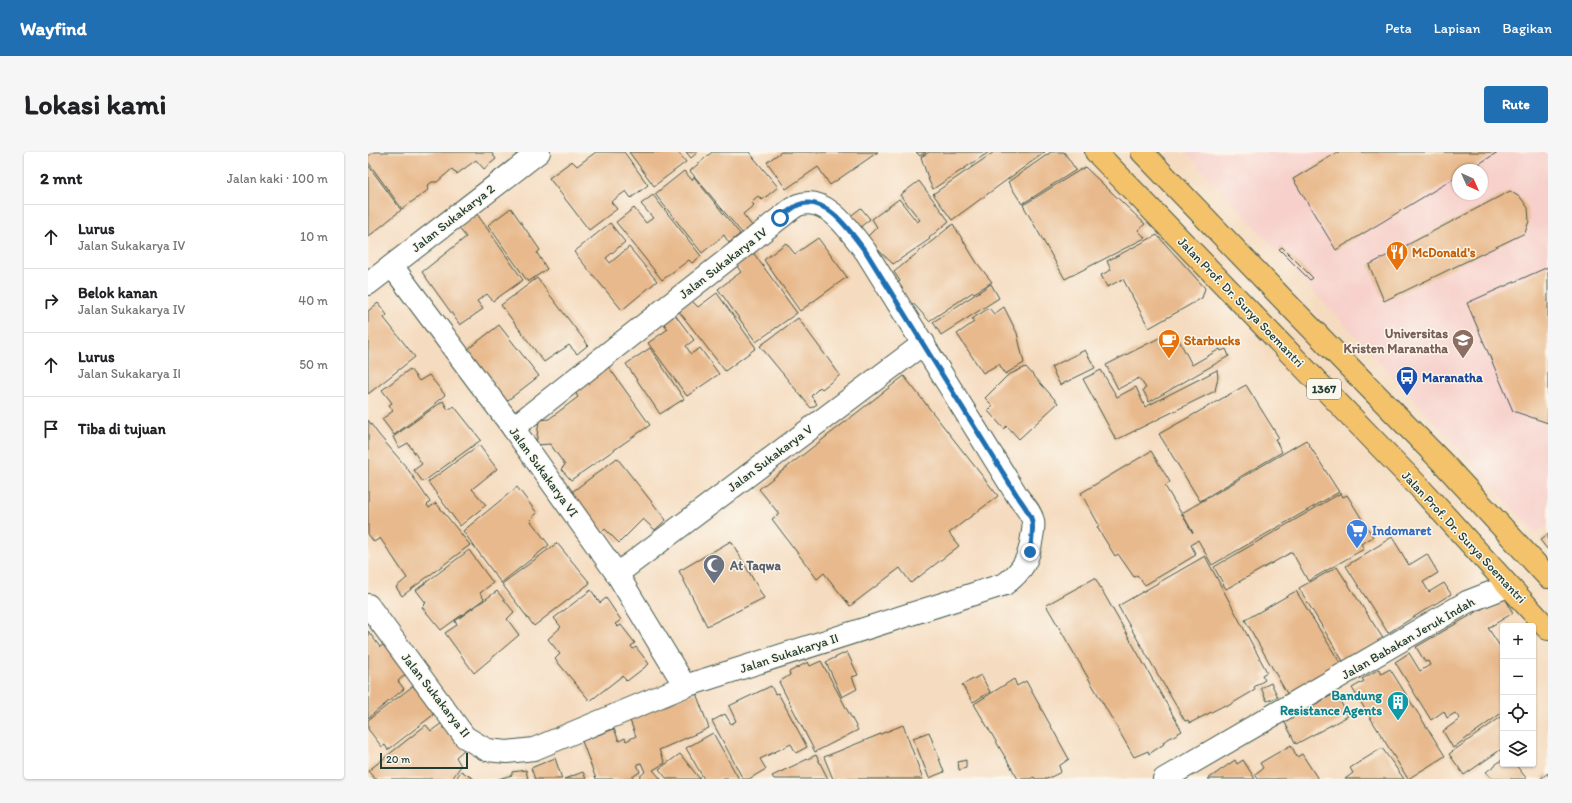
<!DOCTYPE html>
<html lang="id">
<head>
<meta charset="utf-8">
<style>
	:root { --surface:#fff; --page:#f6f6f6; --text:#202124; --muted:#757577; --line:#e0e0e0; --accent:#1f6fb2 }
	body { margin:0; font-family:Itim,sans-serif; background:var(--page); color:var(--text) }
	.controls { position:absolute; right:12px; bottom:12px; display:grid; overflow:hidden; border-radius:4px; box-shadow:0 1px 3px #0004 }
	.controls button { width:36px; height:36px; display:grid; place-items:center; padding:0; border:0; border-bottom:1px solid var(--line); background:var(--surface); color:var(--text); font:20px sans-serif }
	.compass { position:absolute; left:1084px; top:12px; width:36px; height:36px; border-radius:50%; background:var(--surface); box-shadow:0 1px 3px #0004; rotate:135deg }
	.scale { position:absolute; left:12px; bottom:10px; width:88px; box-sizing:border-box; padding-left:4px; border:2px solid #1f3d34; border-top:0; font-size:11px; line-height:14px; white-space:nowrap; color:#1f3d34; -webkit-text-stroke:3px #fbf7ec; paint-order:stroke }
	.stop { position:absolute; width:12px; height:12px; margin:-9px; border:3px solid #1f6fb2; border-radius:50%; background:#fff }
	.stop.end { background:#1f6fb2; border-color:#fff; box-shadow:0 1px 4px #0008 }
	.list { margin:0; padding:0; list-style:none }
	h2 { display:flex; justify-content:space-between; align-items:center; height:52px; margin:0; padding:0 16px; font-size:17px }
	h2 small { font-size:13px; font-weight:400; color:var(--muted) }
	.list li { display:grid; grid-template-columns:26px 1fr auto; gap:12px; align-items:center; box-sizing:border-box; height:64px; padding:0 16px; border-top:1px solid var(--line) }
	.list b { display:block; font-size:15px; white-space:nowrap }
	.list p { margin:0; font-size:13px; white-space:nowrap; color:var(--muted) }
	.list em { font-size:13px; font-style:normal; color:var(--muted) }
	.icon { flex:none; width:22px; height:22px; fill:none; stroke:currentColor; stroke-width:2; stroke-linecap:round; stroke-linejoin:round }
	.map { position:relative; flex:none; width:1180px; height:627px; overflow:hidden; border-radius:4px }
	header { display:flex; align-items:center; gap:24px; box-sizing:border-box; height:56px; padding:0 20px; background:var(--accent); color:#fff }
	header strong { font-size:19px }
	nav { display:flex; gap:22px; margin-inline-start:auto; font-size:14px }
	.intro { display:flex; align-items:center; justify-content:space-between; box-sizing:border-box; height:96px; padding:0 24px }
	h1 { margin:0; font-size:28px }
	.button { padding:10px 18px; border-radius:4px; background:var(--accent); color:#fff; font-size:14px; font-weight:700 }
	main { display:flex; gap:24px; padding:0 24px }
	aside { flex:1; background:var(--surface); border-radius:4px; box-shadow:0 1px 3px #0004 }
	.map>svg:first-child { display:block }
</style>
</head>
<body>
<header>
<strong>Wayfind</strong>
<nav><a>Peta</a><a>Lapisan</a><a>Bagikan</a></nav>
</header>
<div class="intro"><h1>Lokasi kami</h1><a class="button">Rute</a></div>
<main>
<aside>
<h2>2 mnt<small>Jalan kaki · 100 m</small></h2>
<ul class="list">
<li><svg class="icon" aria-label="ahead" viewBox="0 0 24 24"><path d="M12 20V5M6 11l6-6 6 6"/></svg><div><b>Lurus</b><p>Jalan Sukakarya IV</p></div><em>10 m</em></li>
<li><svg class="icon" aria-label="right" viewBox="0 0 24 24"><path d="M7 20v-9h11M14 6l5 5-5 5"/></svg><div><b>Belok kanan</b><p>Jalan Sukakarya IV</p></div><em>40 m</em></li>
<li><svg class="icon" aria-label="ahead" viewBox="0 0 24 24"><path d="M12 20V5M6 11l6-6 6 6"/></svg><div><b>Lurus</b><p>Jalan Sukakarya II</p></div><em>50 m</em></li>
<li><svg class="icon" aria-label="arrive" viewBox="0 0 24 24"><path d="M6 21V4h12l-3 4 3 4H6"/></svg><div><b>Tiba di tujuan</b></div></li>
</ul>
</aside>
<div class="map">
<svg width="1180" height="627" viewBox="0 0 1180 627">
	<rect width="100%" height="100%" fill="#fbf7ec"/>
	<filter id="ink" filterUnits="userSpaceOnUse"><feTurbulence type="fractalNoise" baseFrequency=".025" numOctaves="2"/><feDisplacementMap in="SourceGraphic" scale="8" xChannelSelector="R" yChannelSelector="G"/><feConvolveMatrix kernelMatrix="1 2 1 2 8 2 1 2 1" color-interpolation-filters="sRGB"/></filter>
	<filter id="wash" filterUnits="userSpaceOnUse"><feTurbulence type="fractalNoise" baseFrequency=".012" numOctaves="4" result="noise"/><feDisplacementMap in="SourceGraphic" scale="16" xChannelSelector="R" yChannelSelector="G"/><feGaussianBlur stdDeviation="0.9" result="paint"/><feColorMatrix in="noise" values="0 0 0 0 0 0 0 0 0 0 0 0 0 0 0 0 0 1.4 0 .05"/><feComposite in="paint" operator="in"/></filter>
	<g filter="url(#wash)">
		<rect width="100%" height="100%" fill="#f5dbbf"/>
		<path fill="#f7d0cb" fill-rule="evenodd" d="M 818,0 L 1180,0 L 1180,374 L 1167,380 ZM 1090,18 L 1114,18 L 1114,42 L 1090,42 Z"/>
		<g id="blocks">
			<g fill="#e8b98c">
				<path d="M 6,0 L 123,0 L 128,7 L 116,17 L 108,8 L 89,22 L 84,17 L 69,30 L 64,30 L 59,34 L 60,38 L 34,57 L 0,10 L 0,4 Z"/>
				<path d="M 228,0 L 256,0 L 280,33 L 263,46 L 258,39 L 243,50 L 249,57 L 221,78 L 181,26 L 204,9 L 209,14 Z"/>
				<path d="M 261,0 L 310,0 L 318,10 L 286,34 Z"/>
				<path d="M 318,0 L 330,0 L 323,6 Z"/>
				<path d="M 344,0 L 381,0 L 410,35 L 394,48 L 390,44 L 383,50 L 386,53 L 375,62 L 385,75 L 375,82 L 322,19 Z"/>
				<path d="M 413,0 L 510,0 L 462,33 L 450,15 L 418,37 L 399,10 Z"/>
				<path d="M 548,0 L 558,0 L 552,4 Z"/>
				<path d="M 561,0 L 621,0 L 565,37 L 561,29 L 553,5 Z"/>
				<path d="M 626,0 L 677,0 L 584,68 L 565,42 Z"/>
				<path d="M 683,0 L 696,0 L 708,18 L 654,52 L 640,30 Z"/>
				<path d="M 970,0 L 1130,0 L 1101,18 L 1090,18 L 1090,24 L 968,98 L 925,27 Z"/>
				<path d="M 0,13 L 33,58 L 0,85 Z"/>
				<path d="M 717,15 L 777,72 L 770,78 L 777,86 L 697,127 L 655,53 Z"/>
				<path d="M 316,19 L 324,28 L 326,25 L 372,82 L 361,91 L 356,83 L 334,101 L 287,42 Z"/>
				<path d="M 551,29 L 581,69 L 561,86 L 562,87 L 525,112 L 498,86 L 509,75 L 504,67 L 531,47 L 549,70 L 552,68 L 532,43 Z"/>
				<path d="M 1142,39 L 1153,46 L 1160,56 L 1161,69 L 1157,81 L 1016,149 L 1001,113 Z"/>
				<path d="M 285,43 L 333,104 L 324,111 L 321,108 L 294,128 L 248,70 L 266,56 L 278,71 L 285,66 L 273,52 Z"/>
				<path d="M 143,56 L 172,98 L 169,101 L 179,117 L 160,130 L 120,73 Z"/>
				<path d="M 493,56 L 502,67 L 490,77 L 481,65 Z"/>
				<path d="M 109,62 L 155,128 L 125,149 L 119,142 L 109,149 L 115,157 L 92,173 L 54,120 L 98,85 L 90,75 Z"/>
				<path d="M 242,71 L 257,90 L 238,106 L 242,111 L 261,95 L 289,129 L 254,158 L 206,100 Z"/>
				<path d="M 585,72 L 609,111 L 624,130 L 606,141 L 605,140 L 561,169 L 545,151 L 542,155 L 528,134 L 532,129 L 526,120 Z"/>
				<path d="M 789,83 L 837,136 L 834,146 L 781,176 L 755,127 L 739,135 L 733,123 L 743,118 L 739,109 Z"/>
				<path d="M 450,86 L 479,125 L 432,159 L 396,108 L 418,91 L 427,102 Z"/>
				<path d="M 914,95 L 945,126 L 942,128 L 911,97 Z"/>
				<path d="M 384,99 L 429,161 L 388,190 L 350,137 L 373,120 L 367,111 Z"/>
				<path d="M 1180,115 L 1180,271 L 1145,259 L 1099,151 Z"/>
				<path d="M 169,126 L 220,193 L 209,202 L 201,193 L 176,210 L 133,153 Z"/>
				<path d="M 623,132 L 631,146 L 573,183 L 565,170 Z"/>
				<path d="M 349,141 L 388,196 L 357,219 L 310,158 L 323,148 L 330,155 Z"/>
				<path d="M 10,151 L 19,163 L 16,166 L 47,205 L 0,242 L 0,159 Z"/>
				<path d="M 636,155 L 649,181 L 656,211 L 637,222 L 631,212 L 615,221 L 589,182 L 606,170 L 604,167 L 621,156 L 626,162 Z"/>
				<path d="M 305,160 L 326,188 L 318,194 L 323,202 L 332,196 L 351,222 L 319,244 L 280,191 L 300,177 L 293,168 Z"/>
				<path d="M 430,166 L 472,223 L 454,237 L 452,235 L 443,244 L 449,252 L 443,256 L 392,194 Z"/>
				<path d="M 131,173 L 171,224 L 135,252 L 95,201 Z"/>
				<path d="M 797,183 L 803,192 L 811,188 L 824,213 L 852,197 L 853,199 L 858,197 L 861,204 L 781,250 L 775,238 L 778,236 L 771,226 L 750,237 L 738,213 Z"/>
				<path d="M 282,196 L 316,247 L 292,262 L 258,212 Z"/>
				<path d="M 717,198 L 727,216 L 692,233 L 683,215 Z"/>
				<path d="M 240,214 L 282,273 L 203,328 L 193,317 L 197,313 L 182,292 L 168,293 L 171,268 L 181,267 L 210,245 L 207,240 Z"/>
				<path d="M 658,215 L 690,251 L 651,287 L 639,274 L 636,277 L 620,259 L 625,254 L 617,246 L 640,223 Z"/>
				<path d="M 42,217 L 51,229 L 61,223 L 77,243 L 67,251 L 67,253 L 26,283 L 14,267 L 25,259 L 21,253 L 24,251 L 14,238 Z"/>
				<path d="M 733,218 L 749,245 L 768,235 L 777,255 L 849,218 L 850,225 L 847,239 L 748,288 L 715,227 Z"/>
				<path d="M 536,224 L 630,344 L 581,381 L 591,394 L 543,431 L 532,416 L 482,454 L 456,421 L 449,427 L 404,367 L 411,362 L 391,337 Z"/>
				<path d="M 878,233 L 911,286 L 907,287 L 914,300 L 832,349 L 791,282 Z"/>
				<path d="M 75,249 L 80,258 L 86,254 L 113,288 L 55,330 L 46,318 L 54,312 L 40,291 L 31,296 L 25,285 Z"/>
				<path d="M 0,268 L 11,283 L 39,316 L 62,350 L 59,353 L 61,356 L 68,351 L 102,393 L 34,444 L 28,435 L 39,426 L 12,386 L 6,390 L 0,382 Z"/>
				<path d="M 938,288 L 971,340 L 844,413 L 830,388 L 823,393 L 828,403 L 777,433 L 769,423 L 766,425 L 750,402 L 747,404 L 729,375 L 731,373 L 713,341 L 783,299 L 802,330 L 797,334 L 825,381 L 814,361 Z"/>
				<path d="M 111,293 L 129,317 L 104,337 L 118,353 L 92,374 L 60,330 Z"/>
				<path d="M 249,306 L 298,368 L 287,378 L 275,367 L 251,391 L 237,377 L 231,382 L 200,343 Z"/>
				<path d="M 149,335 L 169,361 L 162,368 L 181,393 L 133,431 L 95,379 Z"/>
				<path d="M 973,341 L 975,345 L 979,343 L 1005,385 L 993,392 L 996,397 L 940,429 L 924,400 L 858,437 L 846,415 Z"/>
				<path d="M 1180,382 L 1180,398 L 1172,388 Z"/>
				<path d="M 1024,385 L 1041,413 L 1059,402 L 1070,421 L 1055,430 L 1061,440 L 1076,431 L 1083,442 L 1020,481 L 978,414 Z"/>
				<path d="M 363,389 L 396,446 L 339,474 L 311,419 Z"/>
				<path d="M 189,391 L 222,431 L 166,474 L 134,432 Z"/>
				<path d="M 101,398 L 125,431 L 112,441 L 116,447 L 73,478 L 54,455 L 58,451 L 48,438 Z"/>
				<path d="M 837,404 L 899,520 L 894,523 L 897,528 L 886,535 L 887,538 L 858,555 L 857,553 L 822,571 L 820,568 L 817,569 L 750,454 Z"/>
				<path d="M 969,415 L 1016,488 L 976,511 L 931,436 Z"/>
				<path d="M 727,426 L 814,579 L 795,590 L 796,592 L 781,602 L 780,599 L 766,605 L 678,453 Z"/>
				<path d="M 223,438 L 232,451 L 238,446 L 253,468 L 247,472 L 250,475 L 253,473 L 267,491 L 263,494 L 265,497 L 268,495 L 281,512 L 259,529 L 254,524 L 222,549 L 187,507 L 192,502 L 180,487 L 193,475 L 186,466 Z"/>
				<path d="M 129,439 L 146,460 L 139,467 L 151,483 L 106,521 L 77,481 L 89,473 L 87,469 Z"/>
				<path d="M 928,439 L 974,514 L 921,545 L 877,468 Z"/>
				<path d="M 1136,444 L 1145,461 L 1120,476 L 1135,499 L 1135,560 L 1085,596 L 1075,579 L 1092,567 L 1087,561 L 1079,566 L 1076,559 L 1063,568 L 1027,510 L 1041,501 L 1052,519 L 1062,513 L 1060,509 L 1057,510 L 1048,495 Z"/>
				<path d="M 0,479 L 12,495 L 24,486 L 45,516 L 30,529 L 36,537 L 0,566 Z"/>
				<path d="M 479,500 L 490,523 L 484,525 L 489,537 L 474,545 L 458,510 Z"/>
				<path d="M 453,509 L 490,578 L 447,600 L 411,530 L 422,523 L 421,520 L 440,510 L 442,514 Z"/>
				<path d="M 1011,517 L 1013,522 L 1022,517 L 1077,604 L 1040,627 L 984,536 L 996,529 L 994,527 Z"/>
				<path d="M 613,523 L 622,540 L 605,550 L 594,533 Z"/>
				<path d="M 646,527 L 649,534 L 658,529 L 701,607 L 691,614 L 693,620 L 679,627 L 667,627 L 666,625 L 662,627 L 650,627 L 606,552 Z"/>
				<path d="M 903,531 L 910,545 L 899,549 L 893,536 Z"/>
				<path d="M 45,534 L 48,538 L 51,538 L 67,559 L 64,561 L 65,563 L 20,598 L 17,593 L 14,595 L 0,577 L 0,568 Z"/>
				<path d="M 403,534 L 407,542 L 410,541 L 439,595 L 428,601 L 423,592 L 392,607 L 398,617 L 381,627 L 375,627 L 344,569 L 357,562 L 363,572 L 368,569 L 361,554 Z"/>
				<path d="M 328,541 L 341,576 L 291,598 L 297,611 L 285,618 L 293,627 L 269,627 L 277,620 L 273,611 L 269,612 L 272,620 L 261,627 L 228,627 L 214,589 L 246,577 L 251,589 L 257,586 L 258,589 L 268,584 L 261,566 Z"/>
				<path d="M 968,541 L 980,564 L 928,592 L 916,569 Z"/>
				<path d="M 1133,565 L 1135,568 L 1135,596 L 1096,623 L 1081,602 Z"/>
				<path d="M 74,571 L 96,598 L 88,605 L 93,614 L 84,627 L 7,627 L 0,619 L 58,573 L 63,579 Z"/>
				<path d="M 535,573 L 555,627 L 465,627 L 456,605 Z"/>
				<path d="M 561,580 L 576,620 L 561,626 L 545,586 Z"/>
				<path d="M 345,581 L 371,627 L 336,627 L 318,596 Z"/>
				<path d="M 923,593 L 929,605 L 934,602 L 950,627 L 890,627 L 887,622 L 895,616 L 892,611 Z"/>
				<path d="M 1014,596 L 1036,627 L 977,627 L 985,621 L 982,616 Z"/>
				<path d="M 312,602 L 332,627 L 299,627 L 291,617 Z"/>
				<path d="M 448,603 L 460,627 L 406,627 L 404,624 Z"/>
				<path d="M 187,606 L 194,627 L 167,627 L 163,616 Z"/>
				<path d="M 1135,607 L 1135,612 L 1147,612 L 1159,627 L 1124,627 L 1118,620 Z"/>
				<path d="M 598,608 L 598,616 L 591,618 L 590,610 Z"/>
				<path d="M 867,608 L 869,612 L 875,608 L 887,627 L 840,627 Z"/>
				<path d="M 158,618 L 160,627 L 130,627 L 144,623 L 144,620 Z"/>
				<path d="M 93,619 L 106,627 L 88,627 Z"/>
				<path d="M 215,620 L 218,627 L 196,627 Z"/>
				<path d="M 1180,621 L 1180,627 L 1172,627 Z"/>
			</g>
		</g>
	</g>
	<g filter="url(#ink)">
		<use href="#blocks" fill-opacity="0" stroke="#3f5549" stroke-width="1"/>
		<g fill="none" stroke-linecap="round" stroke-linejoin="round">
			<g stroke="#3f5549" stroke-width="24">
				<g id="minor">
					<path d="M 24,114 L 145,276 L 249,422 L 317,534"/>
					<path d="M 0,132 L 171,0"/>
					<path d="M 249,422 L 556,191"/>
					<path d="M 0,453 L 97,585 L 119,598 L 139,600 L 166,597 L 317,534 L 637,432 C 655,419 661,407 664,385 C 665,380 666,374 665,369 C 663,360 656,353 650,345 L 498,100 C 483,81 459,42 430,53 C 424,56 417,62 412,66 L 145,276"/>
					<path d="M 796,627 L 1099,450 L 1140,434"/>
				</g>
			</g>
			<g stroke="#3f5549" stroke-width="24">
				<g id="primary">
					<path d="M 728,0 L 1051,335 L 1180,477"/>
					<path d="M 774,0 L 914,146 L 1076,312 L 1180,425"/>
				</g>
			</g>
			<use href="#minor" stroke="#fff" stroke-width="22"/>
			<use href="#primary" stroke="#f3c26a" stroke-width="22"/>
		</g>
	</g>
	<g fill="none" stroke-linecap="round" stroke-linejoin="round" filter="url(#ink)">
		<path stroke="#1f6fb2" stroke-width="5" d="M 412,66 C 417,62 424,56 430,53 C 459,42 483,81 498,100 L 650,345 C 668,369 666,371 662,400"/>
	</g>
	<defs>
		<g id="restaurant-pin" transform="scale(1.15)"><path d="M0 17L-7.5 6A9.5 9.5 0 1 1 7.5 6Z" fill="#e8710a" stroke="#fbf7ec"/><path d="M-5-6h1v4h1v-4h1v4h1v-4h1v5L-1.5 .5V6h-2V.5L-5-1ZM5-6V6H3V1.5H1.5Q1.5-4 5-6Z" fill="#fff"/></g>
		<g id="cafe-pin" transform="scale(1.15)"><path d="M0 17L-7.5 6A9.5 9.5 0 1 1 7.5 6Z" fill="#e8710a" stroke="#fbf7ec"/><path d="M-5.5-4.5H6V0H3Q3 3.5 0 3.5H-2.5Q-5.5 3.5-5.5 0ZM3-3.2v2h1.7v-2ZM-6 4.5H4V6H-6Z" fill="#fff"/></g>
		<g id="university-pin" transform="scale(1.15)"><path d="M0 17L-7.5 6A9.5 9.5 0 1 1 7.5 6Z" fill="#8d6e63" stroke="#fbf7ec"/><path d="M0-5L7-2L0 1L-7-2ZM-4 1L0 2.5L4 1V4Q0 6-4 4Z" fill="#fff"/></g>
		<g id="bus-pin" transform="scale(1.15)"><path d="M0 17L-7.5 6A9.5 9.5 0 1 1 7.5 6Z" fill="#1a4fb4" stroke="#fbf7ec"/><path d="M-5-6H5V4H4V6H2V4H-2V6H-4V4H-5ZM-3.5-4V0h7V-4ZM-3.5 1.2v1.5H-2V1.2ZM2 1.2v1.5H3.5V1.2Z" fill="#fff"/></g>
		<g id="supermarket-pin" transform="scale(1.15)"><path d="M0 17L-7.5 6A9.5 9.5 0 1 1 7.5 6Z" fill="#3f7fe0" stroke="#fbf7ec"/><path d="M-6-5.5h2.5l.6 2H6L4.5 2H-2.5L-4.4-4H-6ZM-1.5 3.2a1.3 1.3 0 1 0 .1 0ZM3 3.2a1.3 1.3 0 1 0 .1 0Z" fill="#fff"/></g>
		<g id="mosque-pin" transform="scale(1.15)"><path d="M0 17L-7.5 6A9.5 9.5 0 1 1 7.5 6Z" fill="#6b7280" stroke="#fbf7ec"/><path d="M3.5-4.9A6 6 0 1 0 3.5 4.9A5 5 0 1 1 3.5-4.9Z" fill="#fff"/></g>
		<g id="building-pin" transform="scale(1.15)"><path d="M0 17L-7.5 6A9.5 9.5 0 1 1 7.5 6Z" fill="#0f9aa8" stroke="#fbf7ec"/><path d="M-4-6H4V6H1V3H-1V6H-4ZM-2.5-4.3h1.7v1.8h-1.7ZM.8-4.3h1.7v1.8H.8ZM-2.5-1h1.7V.8h-1.7ZM.8-1h1.7V.8H.8Z" fill="#fff"/></g>
	</defs>
	<g fill-rule="evenodd">
		<use href="#restaurant-pin" x="1029" y="100"/>
		<use href="#cafe-pin" x="801" y="188"/>
		<use href="#university-pin" x="1095" y="188"/>
		<use href="#bus-pin" x="1039" y="225"/>
		<use href="#supermarket-pin" x="989" y="378"/>
		<use href="#mosque-pin" x="346" y="413"/>
		<use href="#building-pin" x="1030" y="550"/>
	</g>
	<g text-anchor="middle" dominant-baseline="central" stroke-width="3" stroke-linejoin="round" paint-order="stroke">
		<rect fill="#fbf7ec" stroke="#61756b" stroke-width="1" x="939" y="227" width="34" height="20" rx="3"/>
		<g font-size="12" font-weight="bold" fill="#1f3d34">
			<text x="956" y="237">1367</text>
		</g>
		<g font-size="13" fill="#1f3d34" stroke="#fbf7ec">
			<text transform="translate(85 66) rotate(-38)">Jalan Sukakarya 2</text>
			<text transform="translate(355 111) rotate(-38)">Jalan Sukakarya IV</text>
			<text transform="translate(873 150) rotate(46)">Jalan Prof. Dr. Surya Soemantri</text>
			<text transform="translate(402 306) rotate(-37)">Jalan Sukakarya V</text>
			<text transform="translate(176 320) rotate(54)">Jalan Sukakarya VI</text>
			<text transform="translate(1096 385) rotate(47)">Jalan Prof. Dr. Surya Soemantri</text>
			<text transform="translate(1040 486) rotate(-30)">Jalan Babakan Jeruk Indah</text>
			<text transform="translate(421 501) rotate(-18)">Jalan Sukakarya II</text>
			<text transform="translate(68 543) rotate(52)">Jalan Sukakarya II</text>
		</g>
		<g font-size="13" font-weight="bold" fill="#c56008" stroke="#fbf7ec" text-anchor="start">
			<text x="1044" y="100">McDonald's</text>
			<text x="816" y="188">Starbucks</text>
		</g>
		<g font-size="13" font-weight="bold" fill="#785e54" stroke="#fbf7ec" text-anchor="end">
			<text x="1080" y="181">Universitas<tspan x="1080" dy="15">Kristen Maranatha</tspan></text>
		</g>
		<g font-size="13" font-weight="bold" fill="#164399" stroke="#fbf7ec" text-anchor="start">
			<text x="1054" y="225">Maranatha</text>
		</g>
		<g font-size="13" font-weight="bold" fill="#366cbe" stroke="#fbf7ec" text-anchor="start">
			<text x="1004" y="378">Indomaret</text>
		</g>
		<g font-size="13" font-weight="bold" fill="#5b616d" stroke="#fbf7ec" text-anchor="start">
			<text x="362" y="413">At Taqwa</text>
		</g>
		<g font-size="13" font-weight="bold" fill="#0d838f" stroke="#fbf7ec" text-anchor="end">
			<text x="1014" y="543">Bandung<tspan x="1014" dy="15">Resistance Agents</tspan></text>
		</g>
	</g>
</svg>
<div class="controls">
<button>+</button>
<button>−</button>
<button><svg class="icon" aria-label="locate" viewBox="0 0 24 24"><circle cx="12" cy="12" r="6"/><path d="M12 2v4M12 18v4M2 12h4M18 12h4"/></svg></button>
<button><svg class="icon" aria-label="layers" viewBox="0 0 24 24"><path d="M12 4l9 5-9 5-9-5zM3 14l9 5 9-5"/></svg></button>
</div>
<svg class="compass" viewBox="-18 -18 36 36"><path d="M0-13l5 13h-10z" fill="#e53935"/><path d="M0 13l5-13h-10z" fill="#757577"/></svg>
<div class="scale">20 m</div>
<div class="stop" style="left:412px;top:66px"></div>
<div class="stop end" style="left:662px;top:400px"></div>
</div>
</main>
</body>
</html>
